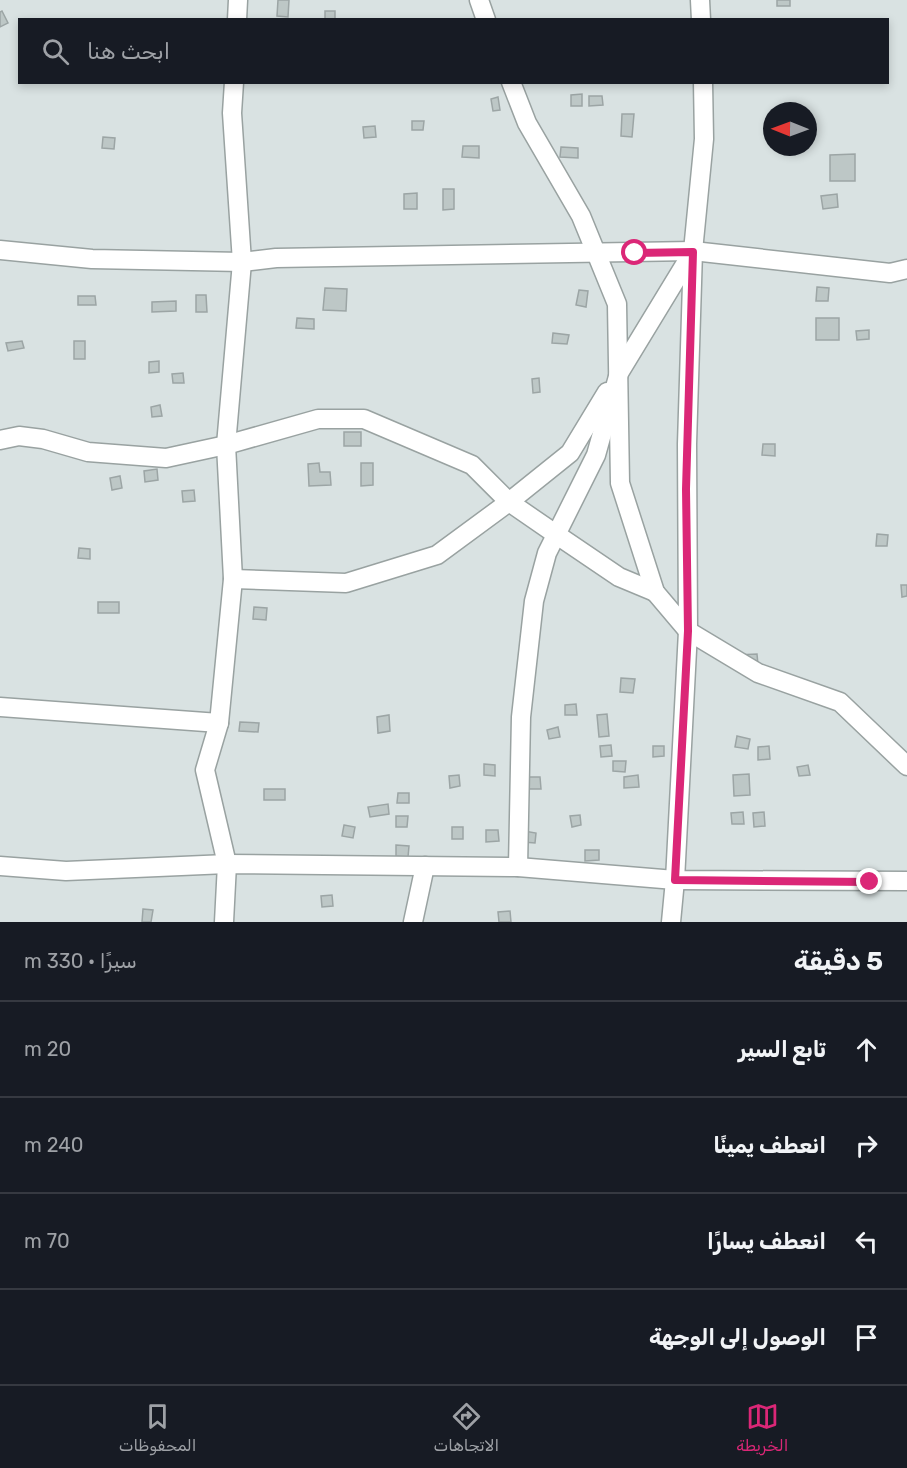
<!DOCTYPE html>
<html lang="ar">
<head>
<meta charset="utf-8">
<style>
	:root { --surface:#171b24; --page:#242831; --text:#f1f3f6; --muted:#9ea1a6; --line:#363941; --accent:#db2777 }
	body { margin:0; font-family:Rubik,Vazirmatn,sans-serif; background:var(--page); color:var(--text); direction:rtl }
	.compass { position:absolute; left:763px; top:102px; width:54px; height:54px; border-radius:50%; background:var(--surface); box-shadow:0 3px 9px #0003; rotate:271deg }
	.stop { position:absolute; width:18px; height:18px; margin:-14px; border:4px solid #db2777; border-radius:50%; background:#fff }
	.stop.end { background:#db2777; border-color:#fff; box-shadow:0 2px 6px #0008 }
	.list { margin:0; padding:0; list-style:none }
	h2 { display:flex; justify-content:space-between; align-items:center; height:78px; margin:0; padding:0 24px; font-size:26px }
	h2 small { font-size:20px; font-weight:400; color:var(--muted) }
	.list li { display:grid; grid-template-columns:39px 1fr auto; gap:18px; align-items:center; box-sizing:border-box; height:96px; padding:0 24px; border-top:2px solid var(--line) }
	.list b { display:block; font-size:22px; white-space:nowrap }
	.list em { font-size:20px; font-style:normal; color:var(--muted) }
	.icon { flex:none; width:33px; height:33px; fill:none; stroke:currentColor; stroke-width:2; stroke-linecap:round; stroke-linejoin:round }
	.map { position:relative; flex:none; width:907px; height:922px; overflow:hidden; direction:ltr }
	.search { position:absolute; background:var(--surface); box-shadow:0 3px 9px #0003; left:18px; right:18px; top:18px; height:66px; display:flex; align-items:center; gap:15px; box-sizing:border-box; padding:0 21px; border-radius:0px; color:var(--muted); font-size:22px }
	.sheet { height:462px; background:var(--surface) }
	nav { display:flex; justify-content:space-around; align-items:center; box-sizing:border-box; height:84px; border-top:2px solid var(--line); background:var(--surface); font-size:16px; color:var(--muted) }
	nav a { display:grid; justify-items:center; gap:3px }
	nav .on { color:var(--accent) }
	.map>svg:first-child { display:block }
</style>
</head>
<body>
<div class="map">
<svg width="907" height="922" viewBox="0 0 907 922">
	<rect width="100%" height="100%" fill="#d9e2e2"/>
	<g fill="#bdc7c6" stroke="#9ca5a5" stroke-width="1.5">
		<path d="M 278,0 L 289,0 L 288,17 L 277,16 Z"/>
		<rect x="777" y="0" width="13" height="6"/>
		<path d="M 2,11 L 8,23 L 0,27 L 0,12 Z"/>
		<rect x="325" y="11" width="10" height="9"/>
		<path d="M 582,94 L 582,106 L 571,106 L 571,95 Z"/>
		<path d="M 589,96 L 602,96 L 603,105 L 589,106 Z"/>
		<path d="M 498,97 L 500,110 L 493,111 L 491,99 Z"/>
		<path d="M 622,114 L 634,114 L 632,137 L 621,136 Z"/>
		<path d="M 412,121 L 424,121 L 423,130 L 412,130 Z"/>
		<path d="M 375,126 L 376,137 L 364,138 L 363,127 Z"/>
		<path d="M 103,137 L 115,138 L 114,149 L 102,148 Z"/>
		<path d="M 463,146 L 479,146 L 479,158 L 462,157 Z"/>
		<path d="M 561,147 L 578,148 L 578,158 L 560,157 Z"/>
		<path d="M 855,154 L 855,181 L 830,181 L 830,155 Z"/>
		<path d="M 443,189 L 454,189 L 454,209 L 443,210 Z"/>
		<path d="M 417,193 L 417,209 L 404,209 L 404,194 Z"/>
		<path d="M 837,194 L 838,207 L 823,209 L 821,196 Z"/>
		<path d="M 817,287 L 829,288 L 828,301 L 816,301 Z"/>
		<path d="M 325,288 L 347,289 L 346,311 L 323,310 Z"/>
		<path d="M 579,290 L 588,291 L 586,307 L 576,305 Z"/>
		<path d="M 196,295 L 206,295 L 207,312 L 196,312 Z"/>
		<path d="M 78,296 L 95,296 L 96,305 L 78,305 Z"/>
		<path d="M 176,301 L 176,311 L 152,312 L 152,302 Z"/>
		<path d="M 297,318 L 314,319 L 314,329 L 296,328 Z"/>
		<rect x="816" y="318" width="23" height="22"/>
		<path d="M 869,330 L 869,339 L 857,340 L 856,331 Z"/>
		<path d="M 553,333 L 569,335 L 567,344 L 552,343 Z"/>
		<path d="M 22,341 L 24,348 L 8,351 L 6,343 Z"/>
		<rect x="74" y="341" width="11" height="18"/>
		<path d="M 159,361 L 159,372 L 149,373 L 149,362 Z"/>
		<path d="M 183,373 L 184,383 L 173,383 L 172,374 Z"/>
		<path d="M 539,378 L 540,392 L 533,393 L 532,379 Z"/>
		<path d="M 160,405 L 162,416 L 152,417 L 151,407 Z"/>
		<rect x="344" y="432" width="17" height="14"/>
		<path d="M 763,444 L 775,444 L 775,456 L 762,455 Z"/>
		<path d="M 319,463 L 320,472 L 330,472 L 331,485 L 309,486 L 308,464 Z"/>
		<path d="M 361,463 L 373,463 L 373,485 L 361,486 Z"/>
		<path d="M 157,469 L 158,480 L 145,482 L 144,471 Z"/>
		<path d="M 120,476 L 122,488 L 112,490 L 110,478 Z"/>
		<path d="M 194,490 L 195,501 L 183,502 L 182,491 Z"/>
		<path d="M 877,534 L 888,535 L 887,546 L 876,546 Z"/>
		<path d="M 79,548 L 90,549 L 90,559 L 78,558 Z"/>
		<path d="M 901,585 L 907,585 L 907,596 L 902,597 Z"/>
		<rect x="98" y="602" width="21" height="11"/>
		<path d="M 254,607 L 267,608 L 266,620 L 253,619 Z"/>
		<path d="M 757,654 L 758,665 L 736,655 Z"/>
		<path d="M 621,678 L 635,679 L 633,693 L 620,692 Z"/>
		<path d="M 576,704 L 577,715 L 565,715 L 565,705 Z"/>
		<path d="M 607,714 L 609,736 L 599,737 L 597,715 Z"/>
		<path d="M 389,715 L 390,731 L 378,733 L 377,717 Z"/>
		<path d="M 240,722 L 259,723 L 258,732 L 239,731 Z"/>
		<path d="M 558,727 L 560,737 L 549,739 L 547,730 Z"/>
		<path d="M 737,736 L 750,739 L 748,749 L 735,747 Z"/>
		<path d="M 611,745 L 612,756 L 601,757 L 600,746 Z"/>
		<path d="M 653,746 L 664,746 L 664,756 L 653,757 Z"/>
		<path d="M 769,746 L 770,759 L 758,760 L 758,747 Z"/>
		<path d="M 613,761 L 626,761 L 625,772 L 613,771 Z"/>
		<path d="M 484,764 L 495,765 L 495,776 L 484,775 Z"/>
		<path d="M 808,765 L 810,775 L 799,776 L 797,767 Z"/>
		<path d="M 749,774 L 750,795 L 734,796 L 733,775 Z"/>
		<path d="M 459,775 L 460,786 L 450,788 L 449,776 Z"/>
		<path d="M 638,775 L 639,787 L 624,788 L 624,777 Z"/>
		<path d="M 527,777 L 540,777 L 541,789 L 528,789 Z"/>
		<rect x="264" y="789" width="21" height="11"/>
		<path d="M 398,793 L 409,793 L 409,803 L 397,803 Z"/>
		<path d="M 388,804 L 389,814 L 370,817 L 368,807 Z"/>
		<path d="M 743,812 L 744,824 L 732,824 L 731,813 Z"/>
		<path d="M 764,812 L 765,826 L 754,827 L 753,813 Z"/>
		<path d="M 580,815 L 581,825 L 572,827 L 570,816 Z"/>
		<path d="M 396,816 L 408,816 L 407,827 L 396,827 Z"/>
		<path d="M 344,825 L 355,827 L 353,838 L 342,836 Z"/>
		<rect x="452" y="827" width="11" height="12"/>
		<path d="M 486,830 L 498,830 L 499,841 L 486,842 Z"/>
		<path d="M 524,831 L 536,833 L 535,843 L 523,842 Z"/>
		<path d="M 396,845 L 409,846 L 408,857 L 396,856 Z"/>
		<path d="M 585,850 L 599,850 L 599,860 L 585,861 Z"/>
		<path d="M 332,895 L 333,906 L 322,907 L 321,896 Z"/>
		<path d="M 143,909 L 153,910 L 151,922 L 142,922 Z"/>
		<path d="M 510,911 L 511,922 L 499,922 L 498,912 Z"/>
	</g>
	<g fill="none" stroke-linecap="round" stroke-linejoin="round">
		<g stroke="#99a2a1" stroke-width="21">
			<g id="minor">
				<path d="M 479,0 L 486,20"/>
				<path d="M 700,0 L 701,20"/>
				<path d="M 237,20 L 238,0"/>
				<path d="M 511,82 L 527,123 L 581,216 L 617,304 L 620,483 L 655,592 L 688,631 L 758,673 L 840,702 L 907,766"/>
				<path d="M 0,250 L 92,259 L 242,262 L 276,258 L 693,251 L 890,273 L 907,269"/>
				<path d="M 0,440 L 19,436 L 43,439 L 88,452 L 166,458 L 226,445 L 318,419 L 364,419 L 472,465 L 509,502 L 557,535 L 619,577 L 655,592"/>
				<path d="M 233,579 L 346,583 L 437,555 L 509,502 L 570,453 L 607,392"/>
				<path d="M 0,707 L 219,723"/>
				<path d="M 0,866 L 66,871 L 227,864 L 518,867 L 675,880 L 907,881"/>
				<path d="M 518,867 L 521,717 L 534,601 L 547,553 L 596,455 L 619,373 L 692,253"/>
				<path d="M 224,922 L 227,864 L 205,770 L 219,723 L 233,579 L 226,445 L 242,262 L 232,113 L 234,82"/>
				<path d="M 413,922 L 425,866"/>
				<path d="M 671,922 L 675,880 L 688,631 L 687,444 L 693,251 L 704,139 L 703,82"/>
			</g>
		</g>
		<use href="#minor" stroke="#fff" stroke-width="18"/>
	</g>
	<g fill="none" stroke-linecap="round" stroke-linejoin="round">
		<path stroke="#db2777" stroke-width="8" d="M 635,253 L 693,252 L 686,489 L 688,631 L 675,880 L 870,882"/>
	</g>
</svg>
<svg class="compass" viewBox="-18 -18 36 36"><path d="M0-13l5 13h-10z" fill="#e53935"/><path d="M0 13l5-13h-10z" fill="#9ea1a6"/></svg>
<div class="stop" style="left:635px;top:253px"></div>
<div class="stop end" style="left:870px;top:882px"></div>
<div class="search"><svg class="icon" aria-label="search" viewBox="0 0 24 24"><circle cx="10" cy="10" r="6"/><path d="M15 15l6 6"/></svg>ابحث هنا</div>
</div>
<section class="sheet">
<h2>5 دقيقة<small>سيرًا · 330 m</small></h2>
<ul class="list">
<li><svg class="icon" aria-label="ahead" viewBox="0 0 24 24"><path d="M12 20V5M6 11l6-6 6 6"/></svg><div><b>تابع السير</b></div><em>20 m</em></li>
<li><svg class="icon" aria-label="right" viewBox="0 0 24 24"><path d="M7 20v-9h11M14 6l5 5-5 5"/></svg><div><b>انعطف يمينًا</b></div><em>240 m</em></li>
<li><svg class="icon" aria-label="left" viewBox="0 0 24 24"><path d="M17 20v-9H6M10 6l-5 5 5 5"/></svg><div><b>انعطف يسارًا</b></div><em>70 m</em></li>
<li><svg class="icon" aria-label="arrive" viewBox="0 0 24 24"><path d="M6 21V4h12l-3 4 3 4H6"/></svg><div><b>الوصول إلى الوجهة</b></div></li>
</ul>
</section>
<nav>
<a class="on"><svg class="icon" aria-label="map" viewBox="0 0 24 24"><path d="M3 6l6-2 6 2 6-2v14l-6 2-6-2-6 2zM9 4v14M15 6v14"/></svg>الخريطة</a>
<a><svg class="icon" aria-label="directions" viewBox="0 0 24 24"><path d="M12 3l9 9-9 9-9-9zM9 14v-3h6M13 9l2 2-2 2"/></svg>الاتجاهات</a>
<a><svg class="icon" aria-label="saved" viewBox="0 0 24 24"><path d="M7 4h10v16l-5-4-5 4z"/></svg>المحفوظات</a>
</nav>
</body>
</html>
